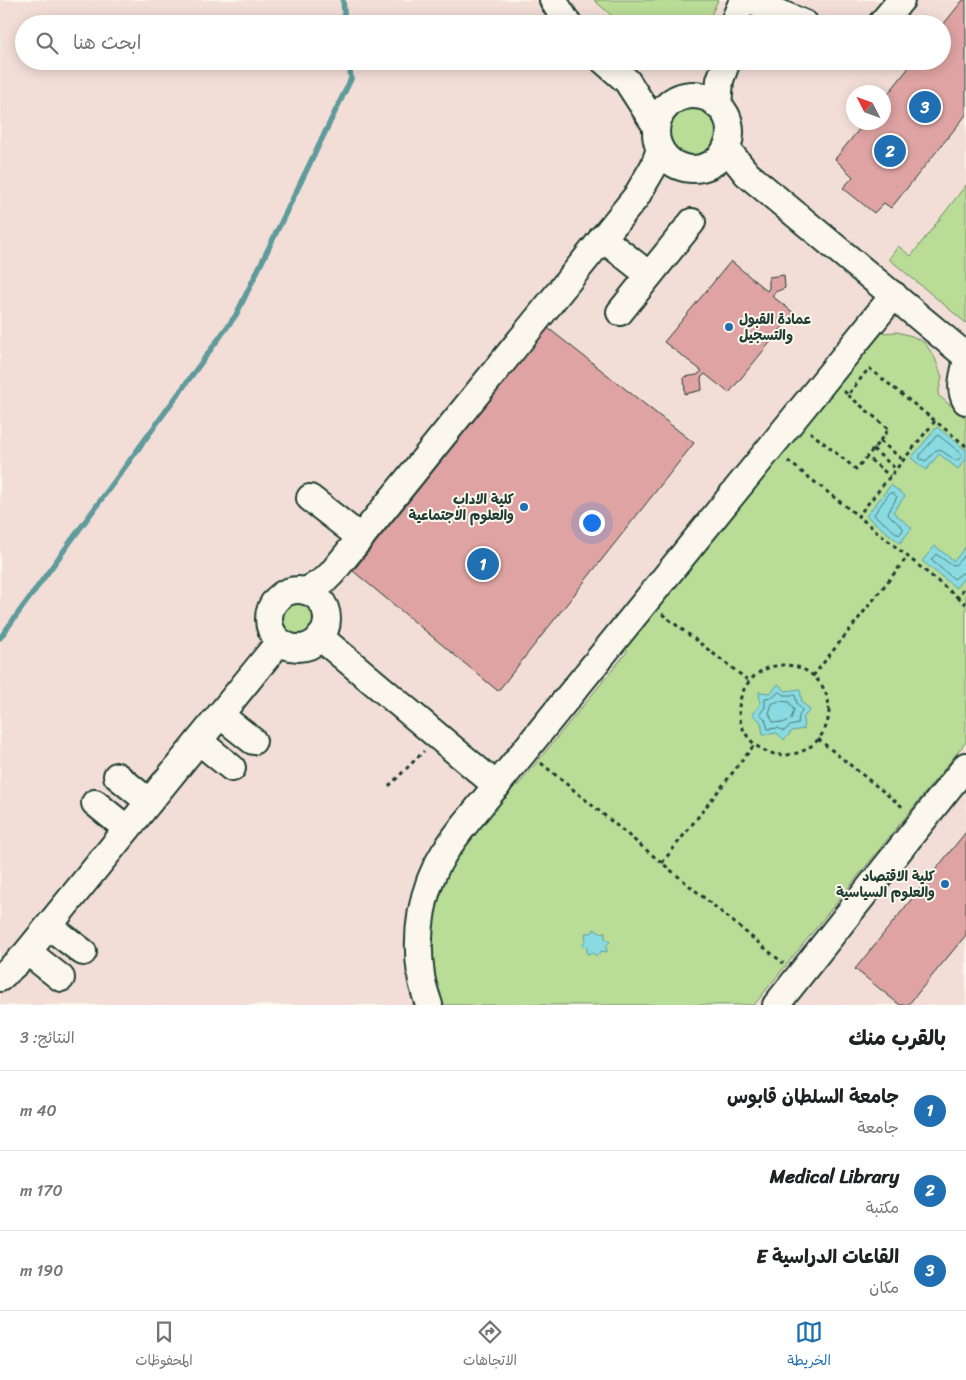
<!DOCTYPE html>
<html lang="ar">
<head>
<meta charset="utf-8">
<style>
	:root { --surface:#fff; --page:#f2f2f2; --text:#202124; --muted:#757577; --line:#e0e0e0; --accent:#1f6fb2 }
	body { margin:0; font-family:Sriracha,"Playpen Sans Arabic",sans-serif; background:var(--page); color:var(--text); direction:rtl }
	.compass { position:absolute; left:846px; top:85px; width:45px; height:45px; border-radius:50%; background:var(--surface); box-shadow:0 2px 12px #0003; rotate:312deg }
	.you { position:absolute; left:591px; top:522px; width:18px; height:18px; margin:-12px; border:4px solid #fff; border-radius:50%; background:#1a73e8; box-shadow:0 0 0 8px #1a73e833 }
	.badge { display:grid; place-items:center; width:32px; height:32px; border-radius:50%; background:var(--accent); color:#fff; font-size:16px; font-weight:700 }
	.pin { position:absolute; translate:-50% -50%; border:2px solid #fff; box-shadow:0 1px 5px #0006 }
	.list { margin:0; padding:0; list-style:none }
	h2 { display:flex; justify-content:space-between; align-items:center; height:65px; margin:0; padding:0 20px; font-size:21px }
	h2 small { font-size:16px; font-weight:400; color:var(--muted) }
	.list li { display:grid; grid-template-columns:32px 1fr auto; gap:15px; align-items:center; box-sizing:border-box; height:80px; padding:0 20px; border-top:1px solid var(--line) }
	.list b { display:block; font-size:19px; white-space:nowrap }
	.list p { margin:0; font-size:16px; white-space:nowrap; color:var(--muted) }
	.list em { font-size:16px; font-style:normal; color:var(--muted) }
	.icon { flex:none; width:28px; height:28px; fill:none; stroke:currentColor; stroke-width:2; stroke-linecap:round; stroke-linejoin:round }
	.map { position:relative; flex:none; width:966px; height:1005px; overflow:hidden; direction:ltr }
	.search { position:absolute; background:var(--surface); box-shadow:0 2px 12px #0003; left:15px; right:15px; top:15px; height:55px; display:flex; align-items:center; gap:12px; box-sizing:border-box; padding:0 18px; border-radius:28px; color:var(--muted); font-size:19px }
	.sheet { height:305px; background:var(--surface) }
	nav { display:flex; justify-content:space-around; align-items:center; box-sizing:border-box; height:70px; border-top:1px solid var(--line); background:var(--surface); font-size:14px; color:var(--muted) }
	nav a { display:grid; justify-items:center; gap:2px }
	nav .on { color:var(--accent) }
	.map>svg:first-child { display:block }
</style>
</head>
<body>
<div class="map">
<svg width="966" height="1005" viewBox="0 0 966 1005">
	<rect width="100%" height="100%" fill="#fbf7ec"/>
	<filter id="ink" filterUnits="userSpaceOnUse"><feTurbulence type="fractalNoise" baseFrequency=".02" numOctaves="2"/><feDisplacementMap in="SourceGraphic" scale="10" xChannelSelector="R" yChannelSelector="G"/><feConvolveMatrix kernelMatrix="1 2 1 2 8 2 1 2 1" color-interpolation-filters="sRGB"/></filter>
	<g filter="url(#ink)">
		<path fill="#f2ded6" fill-rule="evenodd" d="M 0,0 L 966,0 L 966,1005 L 0,1005 ZM 24,24 L 942,24 L 942,61 L 24,61 ZM 854,92 L 884,92 L 884,122 L 854,122 Z"/>
		<g fill="#b9dc96" stroke="#6c8c65">
			<path d="M 594,0 L 718,0 L 707,24 L 621,24 Z"/>
			<circle cx="693" cy="131" r="24"/>
			<path d="M 966,185 L 966,323 L 889,259 L 898,246 L 911,256 Z"/>
			<path d="M 897,332 L 912,336 L 925,343 L 935,358 L 942,377 L 938,395 L 966,418 L 966,742 L 754,1005 L 431,1005 L 427,995 L 435,884 L 505,787 L 518,785 L 627,652 L 625,639 L 878,333 Z"/>
			<circle cx="298" cy="618" r="17"/>
		</g>
		<g fill="#89dae1" stroke="#5f9b9c">
			<path d="M 937,427 L 966,450 L 966,459 L 958,469 L 939,454 L 926,470 L 911,458 Z"/>
			<path d="M 891,485 L 905,496 L 893,512 L 912,528 L 900,543 L 866,516 Z"/>
			<path d="M 935,546 L 954,561 L 966,546 L 966,575 L 956,588 L 922,561 Z"/>
			<path d="M 778,684 L 786,691 L 800,689 L 802,702 L 810,710 L 803,718 L 804,729 L 792,731 L 784,740 L 777,733 L 763,735 L 761,722 L 752,714 L 760,705 L 759,692 L 771,693 Z"/>
			<path d="M 594,929 L 600,933 L 605,932 L 605,938 L 610,942 L 606,946 L 607,952 L 601,951 L 597,956 L 593,953 L 587,954 L 587,948 L 582,944 L 586,940 L 585,933 L 592,933 Z"/>
		</g>
		<g fill="none" stroke-linecap="round" stroke-linejoin="round">
			<g stroke="#497c79" stroke-width="1">
				<path d="M 938,435 L 962,454 L 962,456 L 958,460 L 955,460 L 939,449 L 935,451 L 926,461 L 920,459 L 920,455 Z"/>
				<path d="M 890,493 L 893,493 L 897,497 L 888,513 L 890,516 L 903,528 L 903,530 L 899,535 L 874,515 Z"/>
				<path d="M 966,554 L 955,565 L 950,564 L 936,554 L 931,560 L 954,579 L 962,573 L 966,573"/>
				<path d="M 779,692 L 785,695 L 795,695 L 797,704 L 802,710 L 799,716 L 798,724 L 790,726 L 784,731 L 778,728 L 768,729 L 765,719 L 760,714 L 765,707 L 765,698 L 773,697 Z"/>
				<path d="M 779,701 L 789,702 L 794,710 L 791,719 L 783,723 L 773,722 L 769,713 L 772,704 Z"/>
			</g>
			<g stroke="#5f9b9c" stroke-width="5.5">
				<path d="M 343,0 L 345,24"/>
				<path d="M 0,638 L 236,315 L 351,79 L 349,61"/>
			</g>
		</g>
		<g fill="#dea3a2" stroke="#1f3d34">
			<path d="M 963,0 L 966,0 L 966,115 L 891,208 L 884,203 L 874,213 L 843,188 L 853,177 L 835,159 L 865,122 L 884,122 L 884,99 L 914,61 L 942,61 L 942,26 Z"/>
			<path d="M 731,261 L 767,291 L 769,288 L 769,277 L 784,275 L 785,288 L 775,292 L 772,296 L 794,313 L 729,393 L 705,374 L 701,378 L 702,390 L 685,394 L 684,377 L 697,375 L 702,371 L 664,342 Z"/>
			<path d="M 548,328 L 694,443 L 498,691 L 353,571 Z"/>
			<path d="M 966,832 L 966,935 L 908,1005 L 900,1005 L 855,969 Z"/>
		</g>
		<g fill="none" stroke-linecap="round" stroke-linejoin="round">
			<g stroke="#1f3d34" stroke-width="30">
				<g id="minor">
					<path d="M 553,0 L 568,24"/>
					<path d="M 753,2 L 805,24"/>
					<path d="M 733,24 L 743,0"/>
					<path d="M 881,24 L 901,0"/>
					<path d="M 604,61 L 627,81 L 656,126"/>
					<circle cx="693" cy="132" r="37"/>
					<path d="M 718,106 L 720,80 L 727,61"/>
					<path d="M 726,148 L 747,174 L 966,356"/>
					<path d="M 602,238 L 649,275"/>
					<path d="M 620,312 L 692,222"/>
					<path d="M 966,364 C 963,378 959,389 966,401"/>
					<path d="M 310,498 L 361,538"/>
					<circle cx="298" cy="619" r="29"/>
					<path d="M 306,591 L 325,580 L 332,573 L 636,197 L 654,166 L 660,149"/>
					<path d="M 320,637 L 497,786"/>
					<path d="M 220,715 L 253,741"/>
					<path d="M 199,741 L 232,768"/>
					<path d="M 117,776 L 149,802"/>
					<path d="M 95,803 L 127,829"/>
					<path d="M 49,926 L 83,952"/>
					<path d="M 28,952 L 61,978"/>
					<path d="M 0,978 L 25,955 L 279,642"/>
					<path d="M 429,1005 C 426,995 422,985 421,975 C 415,934 421,889 444,853 C 450,844 456,836 462,828 L 894,295"/>
					<path d="M 776,1005 L 966,766"/>
				</g>
			</g>
			<g stroke="#1f3d34" stroke-width="3" stroke-dasharray="4 4" stroke-linecap="butt">
				<path d="M 844,391 L 848,395 L 869,368 L 935,421"/>
				<path d="M 848,395 L 889,429 L 867,457"/>
				<path d="M 810,432 L 856,469 L 867,457 L 890,476"/>
				<path d="M 880,441 L 903,460"/>
				<path d="M 966,446 L 935,421 L 858,516 L 957,597 L 966,586"/>
				<path d="M 873,449 L 896,469"/>
				<path d="M 788,461 L 858,516"/>
				<path d="M 957,597 L 966,604"/>
				<path d="M 662,614 L 749,681"/>
				<circle cx="784" cy="710" r="45"/>
				<path d="M 813,676 L 908,556"/>
				<path d="M 818,739 L 905,809"/>
				<path d="M 541,763 L 783,963"/>
				<path d="M 389,786 L 424,751"/>
				<path d="M 662,863 L 755,744"/>
			</g>
			<use href="#minor" stroke="#fbf7ec" stroke-width="26"/>
		</g>
	</g>
	<g fill="#1f6fb2" stroke="#fbf7ec" stroke-width="2">
		<circle cx="729" cy="327" r="5"/>
		<circle cx="524" cy="507" r="5"/>
		<circle cx="945" cy="884" r="5"/>
	</g>
	<g text-anchor="middle" dominant-baseline="central" stroke-width="4" stroke-linejoin="round" paint-order="stroke">
		<g font-size="14" font-weight="bold" fill="#1f3d34" stroke="#fbf7ec" text-anchor="end">
			<text x="739" y="319" text-anchor="start">عمادة القبول<tspan x="739" dy="16">والتسجيل</tspan></text>
			<text x="514" y="499">كلية الاداب<tspan x="514" dy="16">والعلوم الاجتماعية</tspan></text>
			<text x="935" y="876">كلية الاقتصاد<tspan x="935" dy="16">والعلوم السياسية</tspan></text>
		</g>
	</g>
</svg>
<svg class="compass" viewBox="-18 -18 36 36"><path d="M0-13l5 13h-10z" fill="#e53935"/><path d="M0 13l5-13h-10z" fill="#757577"/></svg>
<div class="you"></div>
<div class="pin badge" style="left:483px;top:564px">1</div>
<div class="pin badge" style="left:890px;top:151px">2</div>
<div class="pin badge" style="left:925px;top:107px">3</div>
<div class="search"><svg class="icon" aria-label="search" viewBox="0 0 24 24"><circle cx="10" cy="10" r="6"/><path d="M15 15l6 6"/></svg>ابحث هنا</div>
</div>
<section class="sheet">
<h2>بالقرب منك<small>النتائج: 3</small></h2>
<ul class="list">
<li><span class="badge">1</span><div><b>جامعة السلطان قابوس</b><p>جامعة</p></div><em>40 m</em></li>
<li><span class="badge">2</span><div><b>Medical Library</b><p>مكتبة</p></div><em>170 m</em></li>
<li><span class="badge">3</span><div><b>القاعات الدراسية E</b><p>مكان</p></div><em>190 m</em></li>
</ul>
</section>
<nav>
<a class="on"><svg class="icon" aria-label="map" viewBox="0 0 24 24"><path d="M3 6l6-2 6 2 6-2v14l-6 2-6-2-6 2zM9 4v14M15 6v14"/></svg>الخريطة</a>
<a><svg class="icon" aria-label="directions" viewBox="0 0 24 24"><path d="M12 3l9 9-9 9-9-9zM9 14v-3h6M13 9l2 2-2 2"/></svg>الاتجاهات</a>
<a><svg class="icon" aria-label="saved" viewBox="0 0 24 24"><path d="M7 4h10v16l-5-4-5 4z"/></svg>المحفوظات</a>
</nav>
</body>
</html>
